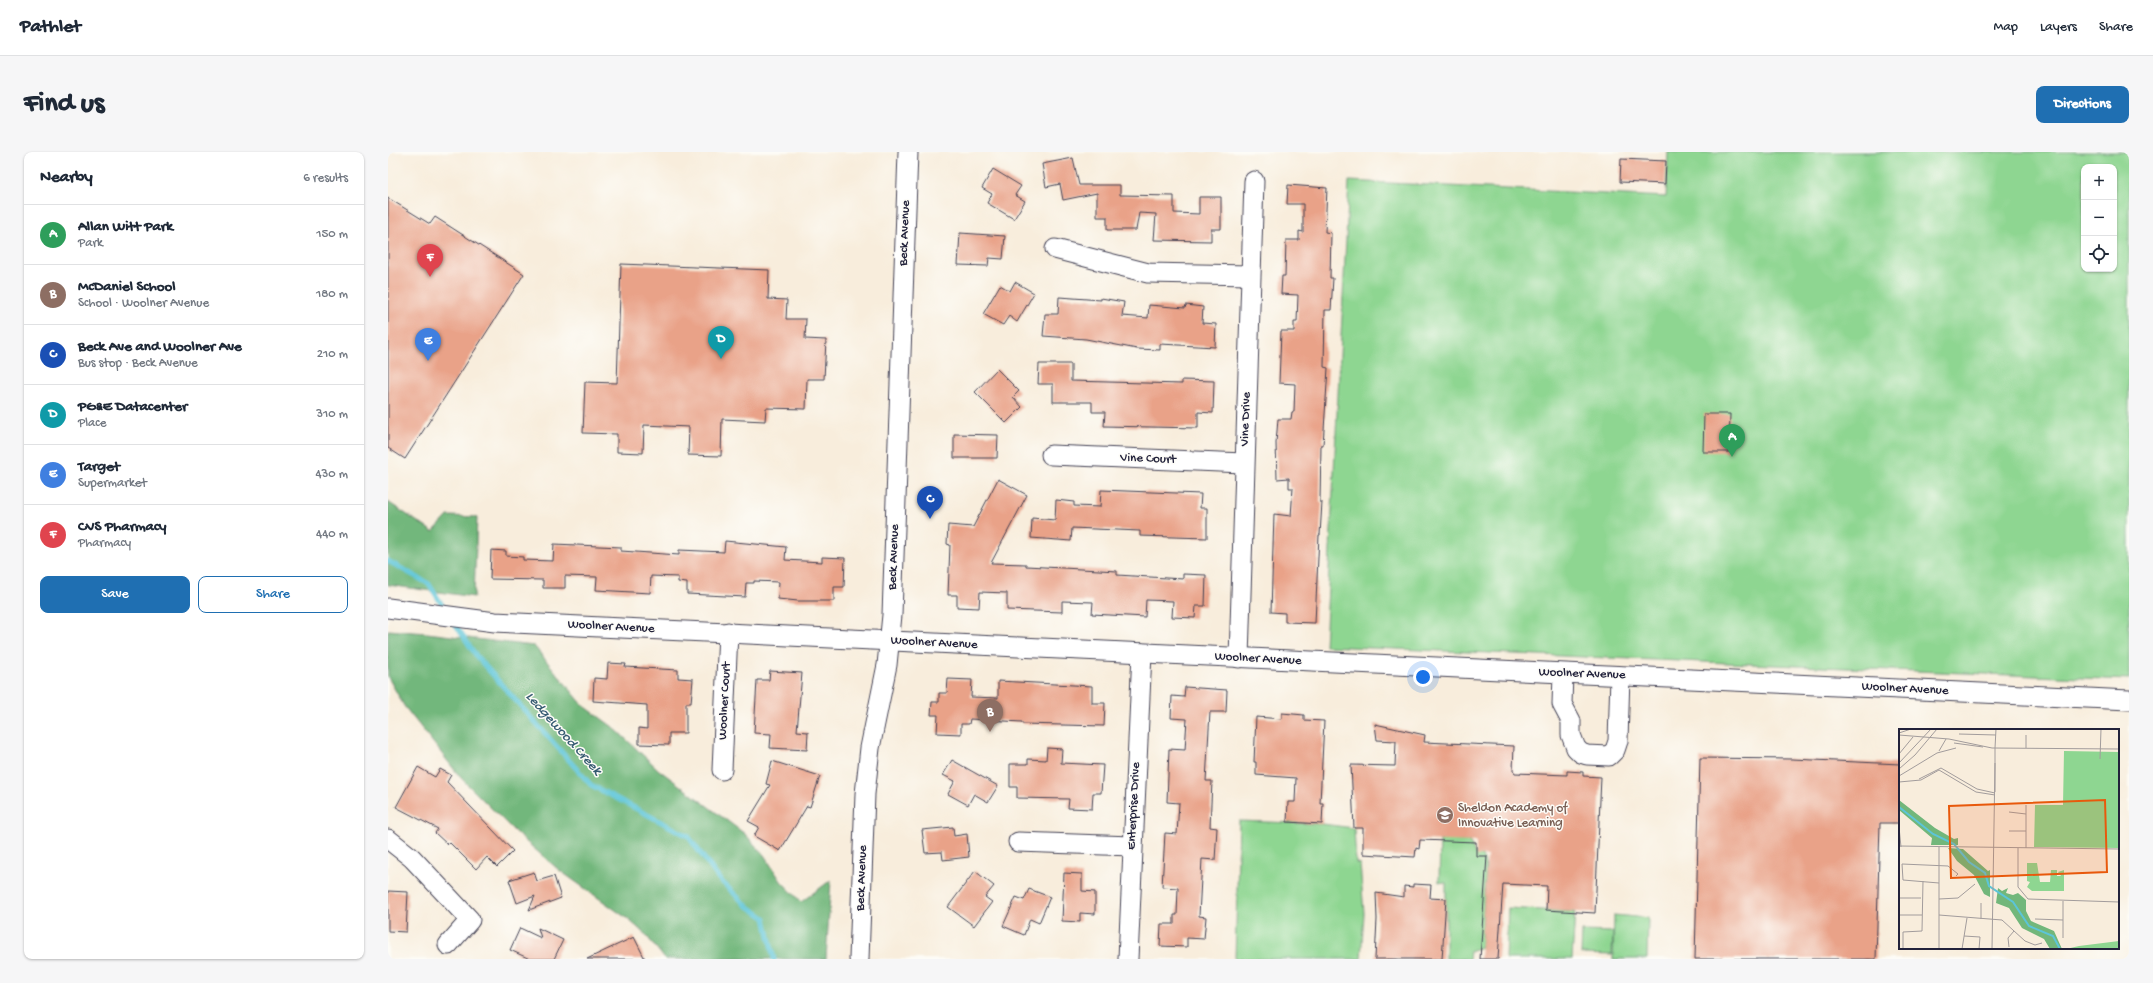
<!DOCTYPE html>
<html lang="en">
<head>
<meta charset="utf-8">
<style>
	:root { --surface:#fff; --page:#f6f6f7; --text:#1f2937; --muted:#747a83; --line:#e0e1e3; --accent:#1f6fb2 }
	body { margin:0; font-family:"Gochi Hand",sans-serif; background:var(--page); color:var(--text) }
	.controls { position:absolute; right:12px; top:12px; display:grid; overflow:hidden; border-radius:8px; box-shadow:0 1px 3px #0004 }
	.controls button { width:36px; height:36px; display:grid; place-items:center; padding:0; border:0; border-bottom:1px solid var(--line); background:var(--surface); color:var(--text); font:20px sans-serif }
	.you { position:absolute; left:1035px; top:525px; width:14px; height:14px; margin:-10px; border:3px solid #fff; border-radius:50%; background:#1a73e8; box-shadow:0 0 0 6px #1a73e833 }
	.badge { display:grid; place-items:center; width:26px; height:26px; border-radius:50%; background:var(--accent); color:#fff; font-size:13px; font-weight:700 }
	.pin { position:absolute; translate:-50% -33px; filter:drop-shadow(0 1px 2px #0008) }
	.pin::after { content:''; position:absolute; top:21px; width:14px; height:12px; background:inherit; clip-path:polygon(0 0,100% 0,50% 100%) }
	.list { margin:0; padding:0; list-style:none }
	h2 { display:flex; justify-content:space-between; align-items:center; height:52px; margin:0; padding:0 16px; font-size:17px }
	h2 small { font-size:13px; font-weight:400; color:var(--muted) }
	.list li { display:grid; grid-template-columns:26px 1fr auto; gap:12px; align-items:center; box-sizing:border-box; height:60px; padding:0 16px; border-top:1px solid var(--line) }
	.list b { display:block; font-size:15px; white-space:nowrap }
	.list p { margin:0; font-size:13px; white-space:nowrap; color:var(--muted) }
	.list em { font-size:13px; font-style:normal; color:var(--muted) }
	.actions { display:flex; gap:8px; padding:12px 16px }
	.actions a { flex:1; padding:9px 0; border:1px solid var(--accent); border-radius:8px; text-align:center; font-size:14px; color:var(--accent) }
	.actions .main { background:var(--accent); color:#fff }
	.icon { flex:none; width:22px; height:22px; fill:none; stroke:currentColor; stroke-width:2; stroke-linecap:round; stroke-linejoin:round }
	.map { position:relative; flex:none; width:1741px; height:807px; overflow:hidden; border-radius:8px }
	header { display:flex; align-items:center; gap:24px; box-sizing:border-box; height:56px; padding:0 20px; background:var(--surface); border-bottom:1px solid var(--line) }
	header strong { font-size:19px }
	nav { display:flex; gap:22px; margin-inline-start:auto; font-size:14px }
	.intro { display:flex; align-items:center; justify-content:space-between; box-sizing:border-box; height:96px; padding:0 24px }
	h1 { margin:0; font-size:28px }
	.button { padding:10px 18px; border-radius:8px; background:var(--accent); color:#fff; font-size:14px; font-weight:700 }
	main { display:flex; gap:24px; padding:0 24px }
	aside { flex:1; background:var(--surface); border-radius:8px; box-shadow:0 1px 3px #0004 }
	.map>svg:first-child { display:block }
</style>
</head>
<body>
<header>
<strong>Pathlet</strong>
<nav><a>Map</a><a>Layers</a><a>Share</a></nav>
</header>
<div class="intro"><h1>Find us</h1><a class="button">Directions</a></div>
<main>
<aside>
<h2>Nearby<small>6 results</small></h2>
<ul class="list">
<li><span class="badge" style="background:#2e9e5b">A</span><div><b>Allan Witt Park</b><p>Park</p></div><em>150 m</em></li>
<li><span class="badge" style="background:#8d6e63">B</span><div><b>McDaniel School</b><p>School · Woolner Avenue</p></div><em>180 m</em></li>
<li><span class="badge" style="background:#1a4fb4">C</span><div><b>Beck Ave and Woolner Ave</b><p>Bus stop · Beck Avenue</p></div><em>210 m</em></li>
<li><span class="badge" style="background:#0f9aa8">D</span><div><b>PG&amp;E Datacenter</b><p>Place</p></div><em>310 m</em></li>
<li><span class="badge" style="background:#3f7fe0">E</span><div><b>Target</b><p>Supermarket</p></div><em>430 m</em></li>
<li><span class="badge" style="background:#e0444e">F</span><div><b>CVS Pharmacy</b><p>Pharmacy</p></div><em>440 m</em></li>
</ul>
<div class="actions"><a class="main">Save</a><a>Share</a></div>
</aside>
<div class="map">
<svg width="1741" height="807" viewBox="0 0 1741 807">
	<rect width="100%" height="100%" fill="#fdfcf7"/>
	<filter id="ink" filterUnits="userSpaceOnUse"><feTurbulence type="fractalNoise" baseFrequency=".025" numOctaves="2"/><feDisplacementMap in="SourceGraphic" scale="8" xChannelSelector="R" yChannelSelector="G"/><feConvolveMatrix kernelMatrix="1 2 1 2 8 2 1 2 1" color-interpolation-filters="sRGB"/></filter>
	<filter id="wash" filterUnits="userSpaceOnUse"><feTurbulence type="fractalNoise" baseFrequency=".012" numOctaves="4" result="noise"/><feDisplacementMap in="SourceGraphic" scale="16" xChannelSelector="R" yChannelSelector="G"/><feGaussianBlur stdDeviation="0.9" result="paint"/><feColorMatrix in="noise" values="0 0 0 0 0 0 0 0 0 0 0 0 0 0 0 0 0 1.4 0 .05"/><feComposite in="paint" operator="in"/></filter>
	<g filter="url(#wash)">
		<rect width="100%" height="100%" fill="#f8eddc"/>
		<g fill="#8ed691" stroke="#587c66" fill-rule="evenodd">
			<path d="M 1280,0 L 1741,0 L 1741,528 L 937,494 L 961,29 L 1278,45 ZM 1696,15 L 1726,15 L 1726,117 L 1696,117 Z"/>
			<path d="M 851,669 L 934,672 L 966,676 L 968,711 L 972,712 L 976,761 L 973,807 L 847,807 Z"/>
			<path d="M 1052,688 L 1081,689 L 1088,703 L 1094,704 L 1098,715 L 1093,795 L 1082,799 L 1081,807 L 1058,807 L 1058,731 L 1051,730 Z"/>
			<path d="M 1120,756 L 1187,760 L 1184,807 L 1118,807 Z"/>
			<path d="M 1226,763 L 1260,766 L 1259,807 L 1225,807 Z"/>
			<path d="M 1194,779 L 1225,780 L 1224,803 L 1193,802 Z"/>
		</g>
		<g fill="#72b77b" stroke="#4a6c5b">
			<path d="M 0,350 L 45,380 L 60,364 L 89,365 L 86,445 L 0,433 Z"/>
			<path d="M 0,478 L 39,481 L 146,494 L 195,553 L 225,575 L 271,618 L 357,682 L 376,703 L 393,729 L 413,750 L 443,728 L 438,807 L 277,807 L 257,782 L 240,767 L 171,718 L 128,681 L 73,626 L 16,554 L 0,525 Z"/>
		</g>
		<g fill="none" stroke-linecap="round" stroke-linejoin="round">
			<g stroke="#5cc5d8" stroke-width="5">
				<path d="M 0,409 L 41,432 L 58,459"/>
				<path d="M 66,470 L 89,505 L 203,633 L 300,684 L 331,727 L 358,753 L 377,766 L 386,807"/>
			</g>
		</g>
		<g id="blocks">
			<g fill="#e9a288">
				<path d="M 685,6 L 691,33 L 732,33 L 732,43 L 786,44 L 786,61 L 811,62 L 811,45 L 833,45 L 833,77 L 823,77 L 823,89 L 766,88 L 768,62 L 751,61 L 748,78 L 719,78 L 719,65 L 709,65 L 709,41 L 675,48 L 672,32 L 658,35 L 654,12 Z"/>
				<path d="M 1233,7 L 1278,9 L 1277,32 L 1232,30 Z"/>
				<path d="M 605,17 L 633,34 L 627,43 L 637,49 L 626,67 L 599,51 L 604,42 L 594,36 Z"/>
				<path d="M 900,33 L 939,36 L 937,80 L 943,81 L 942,126 L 945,126 L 943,158 L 937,158 L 936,215 L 940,216 L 935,293 L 933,293 L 932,350 L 934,350 L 932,383 L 931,383 L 927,471 L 897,470 L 897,461 L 883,460 L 886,362 L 903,364 L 905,336 L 901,336 L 901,326 L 889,327 L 888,291 L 890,267 L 903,267 L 904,260 L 906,260 L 907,232 L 891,231 L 893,179 L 906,179 L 906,170 L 909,170 L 910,143 L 893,142 L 894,124 L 897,124 L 898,88 L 911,88 L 911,79 L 915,80 L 915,52 L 899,52 Z"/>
				<path d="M 0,46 L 42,72 L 47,65 L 136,122 L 17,307 L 0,296 Z"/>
				<path d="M 572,81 L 617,84 L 615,107 L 601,106 L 600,114 L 570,113 Z"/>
				<path d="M 233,112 L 381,118 L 380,147 L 399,148 L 398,167 L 418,167 L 417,187 L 438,188 L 436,227 L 419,227 L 418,257 L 378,256 L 377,269 L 334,267 L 333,304 L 300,303 L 301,275 L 256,273 L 255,301 L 229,300 L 229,282 L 195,281 L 197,230 L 229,231 Z"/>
				<path d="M 627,130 L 646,141 L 629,170 L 621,164 L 615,173 L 595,162 L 612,133 L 622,139 Z"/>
				<path d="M 671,145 L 713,148 L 713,146 L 736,150 L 734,164 L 760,166 L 761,153 L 797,156 L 798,153 L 815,155 L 814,171 L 828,172 L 827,195 L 772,192 L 772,198 L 749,197 L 698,187 L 655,184 L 657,162 L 670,162 Z"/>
				<path d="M 651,212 L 683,212 L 683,229 L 794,232 L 794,228 L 826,229 L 825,261 L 810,260 L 810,276 L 716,274 L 717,260 L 704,260 L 704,250 L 665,250 L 665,232 L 650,232 Z"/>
				<path d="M 609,217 L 631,239 L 625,245 L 634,255 L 618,271 L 587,240 Z"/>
				<path d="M 1316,262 L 1342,262 L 1341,300 L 1315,300 Z"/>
				<path d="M 566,282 L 610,283 L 609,306 L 566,306 Z"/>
				<path d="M 610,327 L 639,343 L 603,411 L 638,412 L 638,414 L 729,419 L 729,423 L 795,427 L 795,422 L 818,423 L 817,454 L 808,454 L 807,466 L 784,465 L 785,449 L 758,448 L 757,465 L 704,462 L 705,450 L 674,449 L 674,460 L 619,458 L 619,441 L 592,440 L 591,456 L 569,455 L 569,443 L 560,443 L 562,393 L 559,392 L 560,373 L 585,375 Z"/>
				<path d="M 713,338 L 813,342 L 812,356 L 819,356 L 819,386 L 752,384 L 752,379 L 684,376 L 683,389 L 643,386 L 644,366 L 667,368 L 668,348 L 686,350 L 686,354 L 712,355 Z"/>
				<path d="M 337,389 L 398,395 L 397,408 L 434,410 L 434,405 L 457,406 L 456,435 L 446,435 L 446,449 L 410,449 L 390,447 L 391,430 L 366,429 L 366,431 L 358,431 L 357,445 L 299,442 L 299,431 L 290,430 L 290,425 L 263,424 L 262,441 L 208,438 L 209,425 L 177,424 L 177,436 L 155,436 L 155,428 L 102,427 L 103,398 L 118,399 L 118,404 L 135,405 L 135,408 L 165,409 L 166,392 L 233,395 L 233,399 L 291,403 L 291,398 L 336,400 Z"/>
				<path d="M 220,511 L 238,512 L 237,515 L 290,518 L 290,526 L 305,527 L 303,551 L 298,551 L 298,581 L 281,581 L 281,593 L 251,592 L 251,576 L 259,577 L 259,553 L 205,549 L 206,526 L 219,527 Z"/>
				<path d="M 382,519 L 414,521 L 409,579 L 420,580 L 419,598 L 382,596 L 383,582 L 366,581 L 369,528 L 381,528 Z"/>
				<path d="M 560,527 L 584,528 L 583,545 L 610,546 L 610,529 L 704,534 L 704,551 L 717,551 L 716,574 L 634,572 L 634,570 L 582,567 L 581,572 L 573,572 L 573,582 L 549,581 L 550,563 L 543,563 L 544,550 L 551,550 L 551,541 L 559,541 Z"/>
				<path d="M 797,535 L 839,538 L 838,560 L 822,560 L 818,629 L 824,629 L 822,675 L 829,676 L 827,708 L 814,707 L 811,764 L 818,765 L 816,787 L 799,786 L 799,795 L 772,794 L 773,772 L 786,772 L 786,763 L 789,763 L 790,736 L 774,735 L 777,681 L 789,682 L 791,651 L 779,650 L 781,597 L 797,598 L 799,567 L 783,566 L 784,544 L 796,545 Z"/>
				<path d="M 894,561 L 916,563 L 916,568 L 936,569 L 932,651 L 935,651 L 934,672 L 899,670 L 900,650 L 907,650 L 908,626 L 868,623 L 868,610 L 866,610 L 868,565 L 894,567 Z"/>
				<path d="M 987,572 L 1037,583 L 1036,590 L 1126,594 L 1125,618 L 1127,621 L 1179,623 L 1179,619 L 1195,620 L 1195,624 L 1213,625 L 1207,761 L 1158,758 L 1159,734 L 1115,732 L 1110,807 L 1092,807 L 1099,704 L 1088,704 L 1088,690 L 1032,688 L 1031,697 L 1028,696 L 1027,705 L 975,702 L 975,676 L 966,676 L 963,613 L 1007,614 L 1008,589 L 989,588 Z"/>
				<path d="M 659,596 L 674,597 L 673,611 L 715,613 L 713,641 L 705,641 L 704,657 L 680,656 L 681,647 L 629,646 L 629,635 L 622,635 L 622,612 L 640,612 L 640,607 L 658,608 Z"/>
				<path d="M 1312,606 L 1404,607 L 1512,612 L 1512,671 L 1492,671 L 1488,807 L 1307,807 Z"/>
				<path d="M 564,608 L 610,634 L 600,650 L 586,642 L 580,653 L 560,642 L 567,629 L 555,623 Z"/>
				<path d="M 384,609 L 432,624 L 422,655 L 419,654 L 392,699 L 366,684 L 371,675 L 360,669 L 382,633 L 378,632 Z"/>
				<path d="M 30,615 L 47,625 L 52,617 L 63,623 L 59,630 L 125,699 L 109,715 L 99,705 L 88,717 L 62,691 L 60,693 L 47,681 L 50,677 L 8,655 Z"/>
				<path d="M 565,675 L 566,684 L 579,682 L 581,705 L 555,708 L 554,700 L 537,701 L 534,678 Z"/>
				<path d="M 587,719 L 606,734 L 597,745 L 604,750 L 586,774 L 560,755 Z"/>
				<path d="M 146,720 L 149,729 L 166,724 L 173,746 L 141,758 L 147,744 L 129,751 L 121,728 Z"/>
				<path d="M 676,721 L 694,722 L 694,739 L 707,740 L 707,762 L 692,761 L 692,770 L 674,769 Z"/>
				<path d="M 1025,732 L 1043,733 L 1042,746 L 1058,747 L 1054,807 L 987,807 L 989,767 L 988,741 L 1016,745 L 1016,734 L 1025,735 Z"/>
				<path d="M 641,737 L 662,745 L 651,771 L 642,767 L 636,783 L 615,774 L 628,745 L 636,748 Z"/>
				<path d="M 0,739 L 20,740 L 18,780 L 0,779 Z"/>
				<path d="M 132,776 L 153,786 L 150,776 L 175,788 L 166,807 L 142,807 L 122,798 Z"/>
				<path d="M 246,785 L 257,807 L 199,807 Z"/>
			</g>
		</g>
	</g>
	<g filter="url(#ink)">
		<use href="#blocks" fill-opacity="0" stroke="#424053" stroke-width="1"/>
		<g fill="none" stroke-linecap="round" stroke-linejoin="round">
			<g stroke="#424053" stroke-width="21">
				<g id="minor">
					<path d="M 667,97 L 760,121 L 862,123"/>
					<path d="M 663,303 L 856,311"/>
					<path d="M 0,456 L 107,470 L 1741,548"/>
					<path d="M 851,506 L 866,29"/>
					<path d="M 1175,522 L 1174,552 L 1183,569 L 1183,583 L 1188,596 L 1193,601 L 1199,603 L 1221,604 L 1227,598 L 1230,589 L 1232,524"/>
					<path d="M 334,618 L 340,480"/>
					<path d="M 0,687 L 24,706 L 82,768 L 60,793"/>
					<path d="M 630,690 L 744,694"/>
					<path d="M 471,807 L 477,642 L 482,596 L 499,513 L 504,463 L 520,0"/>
					<path d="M 740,807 L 754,501"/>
				</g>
			</g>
			<use href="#minor" stroke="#fff" stroke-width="19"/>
		</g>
	</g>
	<defs>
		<g id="school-disc" transform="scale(0.9)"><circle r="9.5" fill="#8d6e63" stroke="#fdfcf7"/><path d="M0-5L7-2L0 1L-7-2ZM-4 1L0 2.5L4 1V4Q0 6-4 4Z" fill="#fff"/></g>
	</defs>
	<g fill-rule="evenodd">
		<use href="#school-disc" x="1057" y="663"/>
	</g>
	<g text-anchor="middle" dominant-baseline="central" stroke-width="3" stroke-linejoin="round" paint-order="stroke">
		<g font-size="13" fill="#22223b" stroke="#fdfcf7">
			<text transform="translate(517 81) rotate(-88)">Beck Avenue</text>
			<text transform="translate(858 267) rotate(-88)">Vine Drive</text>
			<text transform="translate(760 307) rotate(2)">Vine Court</text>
			<text transform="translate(506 405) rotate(-88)">Beck Avenue</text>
			<text transform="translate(223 475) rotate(3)">Woolner Avenue</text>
			<text transform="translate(546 491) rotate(3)">Woolner Avenue</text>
			<text transform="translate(870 507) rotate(3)">Woolner Avenue</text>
			<text transform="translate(1194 522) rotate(2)">Woolner Avenue</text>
			<text transform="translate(1517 537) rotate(3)">Woolner Avenue</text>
			<text transform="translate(337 549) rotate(-87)">Woolner Court</text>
			<text transform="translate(746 654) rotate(-87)">Enterprise Drive</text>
			<text transform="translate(474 726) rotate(-88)">Beck Avenue</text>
		</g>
		<g font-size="13" fill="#785e54" stroke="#fdfcf7" text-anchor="start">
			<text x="1070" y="656">Sheldon Academy of<tspan x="1070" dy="15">Innovative Learning</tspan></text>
		</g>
		<g font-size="14" font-style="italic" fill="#365b72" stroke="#fdfcf7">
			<text transform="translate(175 582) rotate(48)">Ledgewood Creek</text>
		</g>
	</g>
	<g transform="translate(1511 577)">
		<rect width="220" height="220" fill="#f8eddc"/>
		<path d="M 165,22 L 220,23 L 220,119 L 135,118 L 136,76 L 164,76 ZM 128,134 L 138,134 L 141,153 L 151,153 L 152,141 L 158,141 L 158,147 L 162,147 L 159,143 L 165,141 L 165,162 L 133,162 L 128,158 L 131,153 L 128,152 ZM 220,212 L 220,220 L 167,220 L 180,217 Z" fill="#8ed691"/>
		<path d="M 0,71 L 36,99 L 55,110 L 59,109 L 59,116 L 32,116 L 33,109 L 0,81 ZM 49,119 L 64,120 L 89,142 L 91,141 L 91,168 L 85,165 L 75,146 L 58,132 ZM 99,159 L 103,162 L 109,159 L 107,164 L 114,166 L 119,164 L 127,171 L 127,182 L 132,192 L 155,202 L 163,220 L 151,220 L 145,210 L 123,199 L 110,179 L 97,174 Z" fill="#72b77b"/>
		<path fill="none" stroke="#5cc5d8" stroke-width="2" d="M 0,78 L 34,105 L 55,115 L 70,133 L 86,144 L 90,157 L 114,173 L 130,197 L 154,207 L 161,220"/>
		<path fill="none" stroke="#a29c9c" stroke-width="1" d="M 0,4 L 12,0M 60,5 L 97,6M 0,6 L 50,10 L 93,19 L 220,20M 55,14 L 84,18M 96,19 L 97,0M 127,19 L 127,6M 40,22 L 47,10M 0,25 L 14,8M 201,30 L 202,0M 0,34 L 32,0M 0,40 L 16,26 L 38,0M 0,47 L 38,24 L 57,19M 20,50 L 42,39 L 78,60 L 96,64M 0,53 L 22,51 L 40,41 L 77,63 L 96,66M 96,63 L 96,19M 127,76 L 127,119M 110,83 L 127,85M 0,98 L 2,118M 110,102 L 127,102M 0,117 L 220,120M 40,118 L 40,220M 119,119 L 119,158 L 129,170 L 220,173M 40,154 L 4,151 L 3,135 L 49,137 L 59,145 L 57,147M 0,169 L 22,169M 40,170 L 59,169 L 76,155M 82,174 L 82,190M 0,186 L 23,186M 40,186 L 103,191 L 126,212 L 136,216 L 143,214M 136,190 L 164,191M 65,207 L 81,208 L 80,220M 164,209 L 164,172M 110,218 L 109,209 L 115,202M 4,220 L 4,203 L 23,202 L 24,152M 63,220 L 68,189M 93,220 L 96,34"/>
		<path fill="#e8590c" fill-opacity="0.15" stroke="#e8590c" stroke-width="2" d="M 206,71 L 208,143 L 52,149 L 50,77 Z"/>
		<rect width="220" height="220" fill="none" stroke="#22223b" stroke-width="2"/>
	</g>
</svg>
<div class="controls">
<button>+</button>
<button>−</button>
<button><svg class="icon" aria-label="locate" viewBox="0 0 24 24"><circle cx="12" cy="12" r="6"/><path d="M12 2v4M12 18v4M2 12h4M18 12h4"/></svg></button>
</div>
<div class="you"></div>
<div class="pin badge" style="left:1344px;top:305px;background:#2e9e5b">A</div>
<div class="pin badge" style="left:602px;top:580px;background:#8d6e63">B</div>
<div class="pin badge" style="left:542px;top:367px;background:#1a4fb4">C</div>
<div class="pin badge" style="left:333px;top:207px;background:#0f9aa8">D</div>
<div class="pin badge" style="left:40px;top:209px;background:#3f7fe0">E</div>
<div class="pin badge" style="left:42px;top:125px;background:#e0444e">F</div>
</div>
</main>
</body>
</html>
